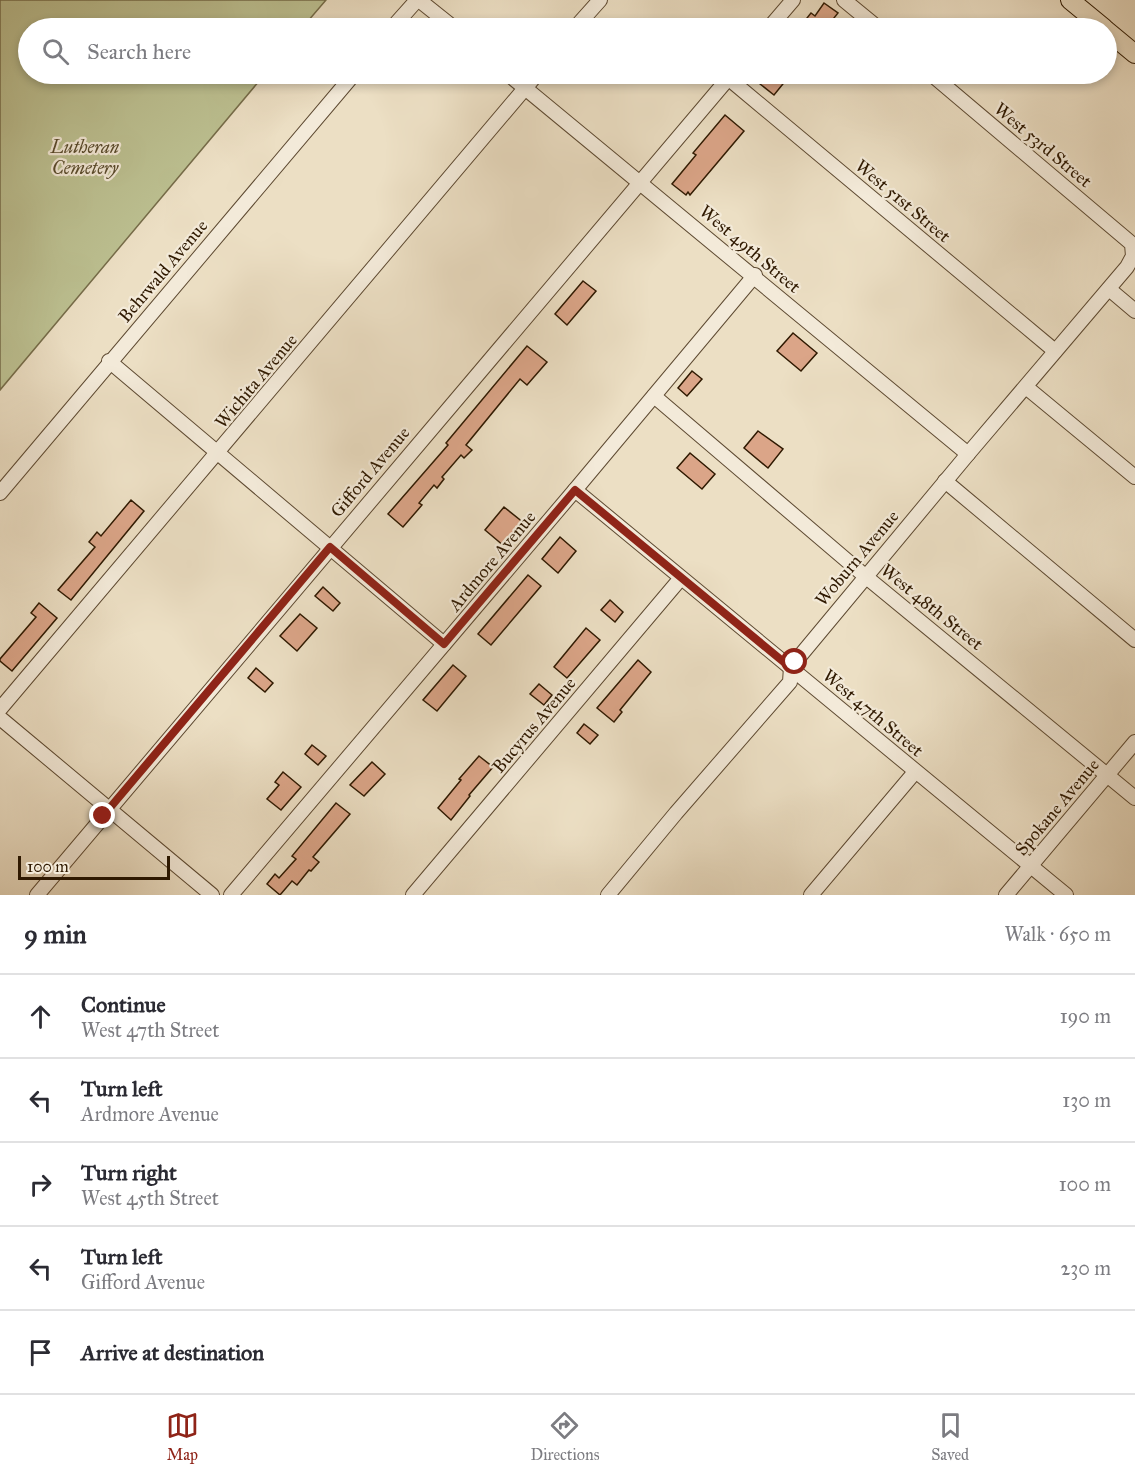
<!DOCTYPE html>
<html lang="en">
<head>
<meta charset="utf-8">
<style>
	:root { --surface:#fff; --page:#f2f2f3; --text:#2b2b33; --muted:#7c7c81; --line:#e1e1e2; --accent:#8f2418 }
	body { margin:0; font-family:"IM FELL Great Primer",serif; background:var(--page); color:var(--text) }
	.scale { position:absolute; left:18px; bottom:15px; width:152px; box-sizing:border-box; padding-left:6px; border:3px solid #2f1901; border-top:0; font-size:16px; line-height:21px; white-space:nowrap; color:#2f1901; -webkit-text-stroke:4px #f3ead9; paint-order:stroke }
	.stop { position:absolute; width:18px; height:18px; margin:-14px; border:4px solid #8f2418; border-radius:50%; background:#fff }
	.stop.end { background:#8f2418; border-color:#fff; box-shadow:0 2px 6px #0008 }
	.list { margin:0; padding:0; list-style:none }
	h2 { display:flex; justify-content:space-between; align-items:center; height:78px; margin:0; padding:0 24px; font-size:26px }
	h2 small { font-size:20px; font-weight:400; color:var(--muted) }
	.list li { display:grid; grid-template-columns:39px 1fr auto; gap:18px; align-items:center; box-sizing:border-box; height:84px; padding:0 24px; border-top:2px solid var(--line) }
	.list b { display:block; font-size:22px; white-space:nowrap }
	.list p { margin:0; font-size:20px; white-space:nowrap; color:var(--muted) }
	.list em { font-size:20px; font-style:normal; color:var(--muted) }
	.icon { flex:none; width:33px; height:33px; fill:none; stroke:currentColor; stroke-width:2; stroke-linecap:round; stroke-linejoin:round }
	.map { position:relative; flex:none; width:1135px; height:895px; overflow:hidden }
	.search { position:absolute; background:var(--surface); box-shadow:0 3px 9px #0003; left:18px; right:18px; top:18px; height:66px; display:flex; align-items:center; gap:15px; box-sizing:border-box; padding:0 21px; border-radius:33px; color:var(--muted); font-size:22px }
	.sheet { height:498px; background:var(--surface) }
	nav { display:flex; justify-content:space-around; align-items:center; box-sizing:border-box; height:84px; border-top:2px solid var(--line); background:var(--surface); font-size:16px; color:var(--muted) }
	nav a { display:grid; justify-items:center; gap:3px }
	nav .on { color:var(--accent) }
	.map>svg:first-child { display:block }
</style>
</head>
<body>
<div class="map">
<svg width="1135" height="895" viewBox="0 0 1135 895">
	<rect width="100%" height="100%" fill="#ecdfc4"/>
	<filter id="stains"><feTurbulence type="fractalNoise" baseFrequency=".00333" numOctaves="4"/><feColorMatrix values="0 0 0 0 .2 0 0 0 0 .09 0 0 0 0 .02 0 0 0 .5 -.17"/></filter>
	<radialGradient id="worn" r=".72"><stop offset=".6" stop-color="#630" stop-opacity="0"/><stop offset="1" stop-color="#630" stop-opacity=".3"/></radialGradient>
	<path fill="#bcc091" stroke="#766c49" stroke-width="1.5" d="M 0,0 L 326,0 L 302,28 L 28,28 L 28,74 L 265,74 L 0,390 Z"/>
	<g fill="#dba588" stroke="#2f1901" stroke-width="1.5">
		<path d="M 824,3 L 838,13 L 826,28 L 799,28 L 811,13 L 815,16 Z"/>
		<path d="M 760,74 L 791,74 L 774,95 L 755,80 Z"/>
		<path d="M 725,115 L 744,131 L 690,195 L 688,192 L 686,195 L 672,184 L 696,155 L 693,153 Z"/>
		<path d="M 583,281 L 596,291 L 567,325 L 555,314 Z"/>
		<path d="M 793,333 L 817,353 L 801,371 L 777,351 Z"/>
		<path d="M 527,346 L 547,362 L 527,385 L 520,379 L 466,445 L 472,450 L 464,458 L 461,455 L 442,477 L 444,479 L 437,488 L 434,485 L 419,503 L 422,505 L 403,527 L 388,514 L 448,445 L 446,443 Z"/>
		<path d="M 692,371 L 702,379 L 687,396 L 678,388 Z"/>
		<path d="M 758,431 L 783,449 L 768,468 L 744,448 Z"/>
		<path d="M 690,453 L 715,474 L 702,489 L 677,468 Z"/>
		<path d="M 131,500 L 144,511 L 71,600 L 58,590 L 95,547 L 89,542 L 97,532 L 101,536 Z"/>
		<path d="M 504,507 L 524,523 L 504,546 L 485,530 Z"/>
		<path d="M 560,537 L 576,551 L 558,573 L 542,559 Z"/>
		<path d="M 528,575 L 541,586 L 491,645 L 478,634 Z"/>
		<path d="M 323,587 L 340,603 L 333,611 L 315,596 Z"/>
		<path d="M 610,600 L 623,612 L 615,622 L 601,610 Z"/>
		<path d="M 39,603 L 57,618 L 12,671 L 0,661 L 0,659 L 36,617 L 31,613 Z"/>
		<path d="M 300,614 L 317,628 L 297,651 L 280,636 Z"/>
		<path d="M 586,628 L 600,640 L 567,678 L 554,667 Z"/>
		<path d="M 638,660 L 651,672 L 620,710 L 622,712 L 614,722 L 597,708 Z"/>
		<path d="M 453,665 L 466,676 L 437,711 L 423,700 Z"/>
		<path d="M 256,668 L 273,683 L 265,692 L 248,678 Z"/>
		<path d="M 539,684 L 552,695 L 544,705 L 530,694 Z"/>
		<path d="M 584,724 L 598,735 L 590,744 L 577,733 Z"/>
		<path d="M 312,745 L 326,756 L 318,765 L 305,754 Z"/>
		<path d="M 479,756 L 493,767 L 469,795 L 470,796 L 451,820 L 438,808 L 461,780 L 459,779 Z"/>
		<path d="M 372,762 L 385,774 L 364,796 L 350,785 Z"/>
		<path d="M 283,772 L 301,787 L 281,810 L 267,799 L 279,785 L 275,782 Z"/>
		<path d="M 336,803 L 350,814 L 313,857 L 319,862 L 311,871 L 309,870 L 297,885 L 292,881 L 280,895 L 267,884 L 275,874 L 279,878 L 296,859 L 292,856 Z"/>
	</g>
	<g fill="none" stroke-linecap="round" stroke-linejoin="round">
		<g stroke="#5e4a32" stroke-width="16">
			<g id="minor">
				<path d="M 419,0 L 454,28"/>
				<path d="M 844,0 L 878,28"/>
				<path d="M 392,28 L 417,0"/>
				<path d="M 575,28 L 600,0"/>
				<path d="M 769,28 L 793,0"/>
				<path d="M 508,74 L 968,454"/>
				<path d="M 728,78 L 1055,351"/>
				<path d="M 1109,289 L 1135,311"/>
				<path d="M 109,361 L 444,644"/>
				<path d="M 1026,387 L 1135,477"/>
				<path d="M 654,396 L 865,576 L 1135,798"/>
				<path d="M 945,481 L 1135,640"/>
				<path d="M 575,490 L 1066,895"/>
				<path d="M 0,493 L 354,74"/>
				<path d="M 0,709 L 537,74"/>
				<path d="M 0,718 L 212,895"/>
				<path d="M 37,895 L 732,74"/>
				<path d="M 231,895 L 575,490 L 755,275"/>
				<path d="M 413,895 L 681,578"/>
				<path d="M 608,895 L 676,813 L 790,682 L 791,667 L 795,662 L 968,454 L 1127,267 L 1133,256 L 1132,244 L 931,74"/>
				<path d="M 811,895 L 915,772"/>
				<path d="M 1006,895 L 1135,742"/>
			</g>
		</g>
		<g stroke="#2f1901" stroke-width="20">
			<g id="major">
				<path d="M 1070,0 L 1104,28"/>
				<path d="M 1106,30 L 1135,54"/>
			</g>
		</g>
		<use href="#minor" stroke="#f3ead9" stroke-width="14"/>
		<use href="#major" stroke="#ecdfc4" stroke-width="18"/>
	</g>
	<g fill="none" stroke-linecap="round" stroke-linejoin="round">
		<path stroke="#8f2418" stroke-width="8" d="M 103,816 L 330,547 L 444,644 L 575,490 L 791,668 L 795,662"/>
	</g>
	<g text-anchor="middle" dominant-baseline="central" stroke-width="4.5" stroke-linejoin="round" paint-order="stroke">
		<g font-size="18" fill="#2f1901" stroke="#f3ead9">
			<text transform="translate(1043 145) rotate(40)">West 53rd Street</text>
			<text transform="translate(903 201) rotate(40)">West 51st Street</text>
			<text transform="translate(750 249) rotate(40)">West 49th Street</text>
			<text transform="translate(163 271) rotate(-50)">Behrwald Avenue</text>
			<text transform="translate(256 381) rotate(-50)">Wichita Avenue</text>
			<text transform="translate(370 472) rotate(-50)">Gifford Avenue</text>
			<text transform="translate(857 558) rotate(-50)">Woburn Avenue</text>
			<text transform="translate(492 561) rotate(-50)">Ardmore Avenue</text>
			<text transform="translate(932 607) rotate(39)">West 48th Street</text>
			<text transform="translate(873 713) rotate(40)">West 47th Street</text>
			<text transform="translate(534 725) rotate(-50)">Bucyrus Avenue</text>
			<text transform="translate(1057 807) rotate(-50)">Spokane Avenue</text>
		</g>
		<g font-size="18" font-style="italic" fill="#594b2c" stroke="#f3ead9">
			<text x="85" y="147">Lutheran<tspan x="85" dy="21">Cemetery</tspan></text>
		</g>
	</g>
	<rect width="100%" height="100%" filter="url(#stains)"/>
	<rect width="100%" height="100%" fill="url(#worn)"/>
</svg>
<div class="scale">100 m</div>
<div class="stop" style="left:795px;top:662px"></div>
<div class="stop end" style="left:103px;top:816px"></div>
<div class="search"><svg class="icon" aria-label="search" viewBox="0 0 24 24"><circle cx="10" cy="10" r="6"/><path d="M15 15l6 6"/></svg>Search here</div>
</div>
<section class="sheet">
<h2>9 min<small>Walk · 650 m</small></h2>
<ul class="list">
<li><svg class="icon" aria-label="ahead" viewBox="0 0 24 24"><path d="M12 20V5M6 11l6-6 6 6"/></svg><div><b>Continue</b><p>West 47th Street</p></div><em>190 m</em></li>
<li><svg class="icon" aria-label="left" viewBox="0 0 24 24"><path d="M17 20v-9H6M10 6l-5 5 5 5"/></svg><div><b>Turn left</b><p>Ardmore Avenue</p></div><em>130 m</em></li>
<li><svg class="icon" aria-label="right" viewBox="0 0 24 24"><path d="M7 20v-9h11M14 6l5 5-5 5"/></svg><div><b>Turn right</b><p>West 45th Street</p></div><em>100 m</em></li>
<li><svg class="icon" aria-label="left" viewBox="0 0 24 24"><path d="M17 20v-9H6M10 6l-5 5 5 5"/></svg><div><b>Turn left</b><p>Gifford Avenue</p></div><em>230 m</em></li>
<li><svg class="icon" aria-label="arrive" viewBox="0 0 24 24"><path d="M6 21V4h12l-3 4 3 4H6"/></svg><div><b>Arrive at destination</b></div></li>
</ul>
</section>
<nav>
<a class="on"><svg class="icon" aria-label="map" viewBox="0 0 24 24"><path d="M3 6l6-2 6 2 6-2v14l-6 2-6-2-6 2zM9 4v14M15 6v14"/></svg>Map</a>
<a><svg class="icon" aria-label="directions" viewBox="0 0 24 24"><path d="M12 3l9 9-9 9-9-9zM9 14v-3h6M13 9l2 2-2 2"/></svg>Directions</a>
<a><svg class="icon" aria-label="saved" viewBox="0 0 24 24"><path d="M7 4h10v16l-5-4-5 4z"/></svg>Saved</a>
</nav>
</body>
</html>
